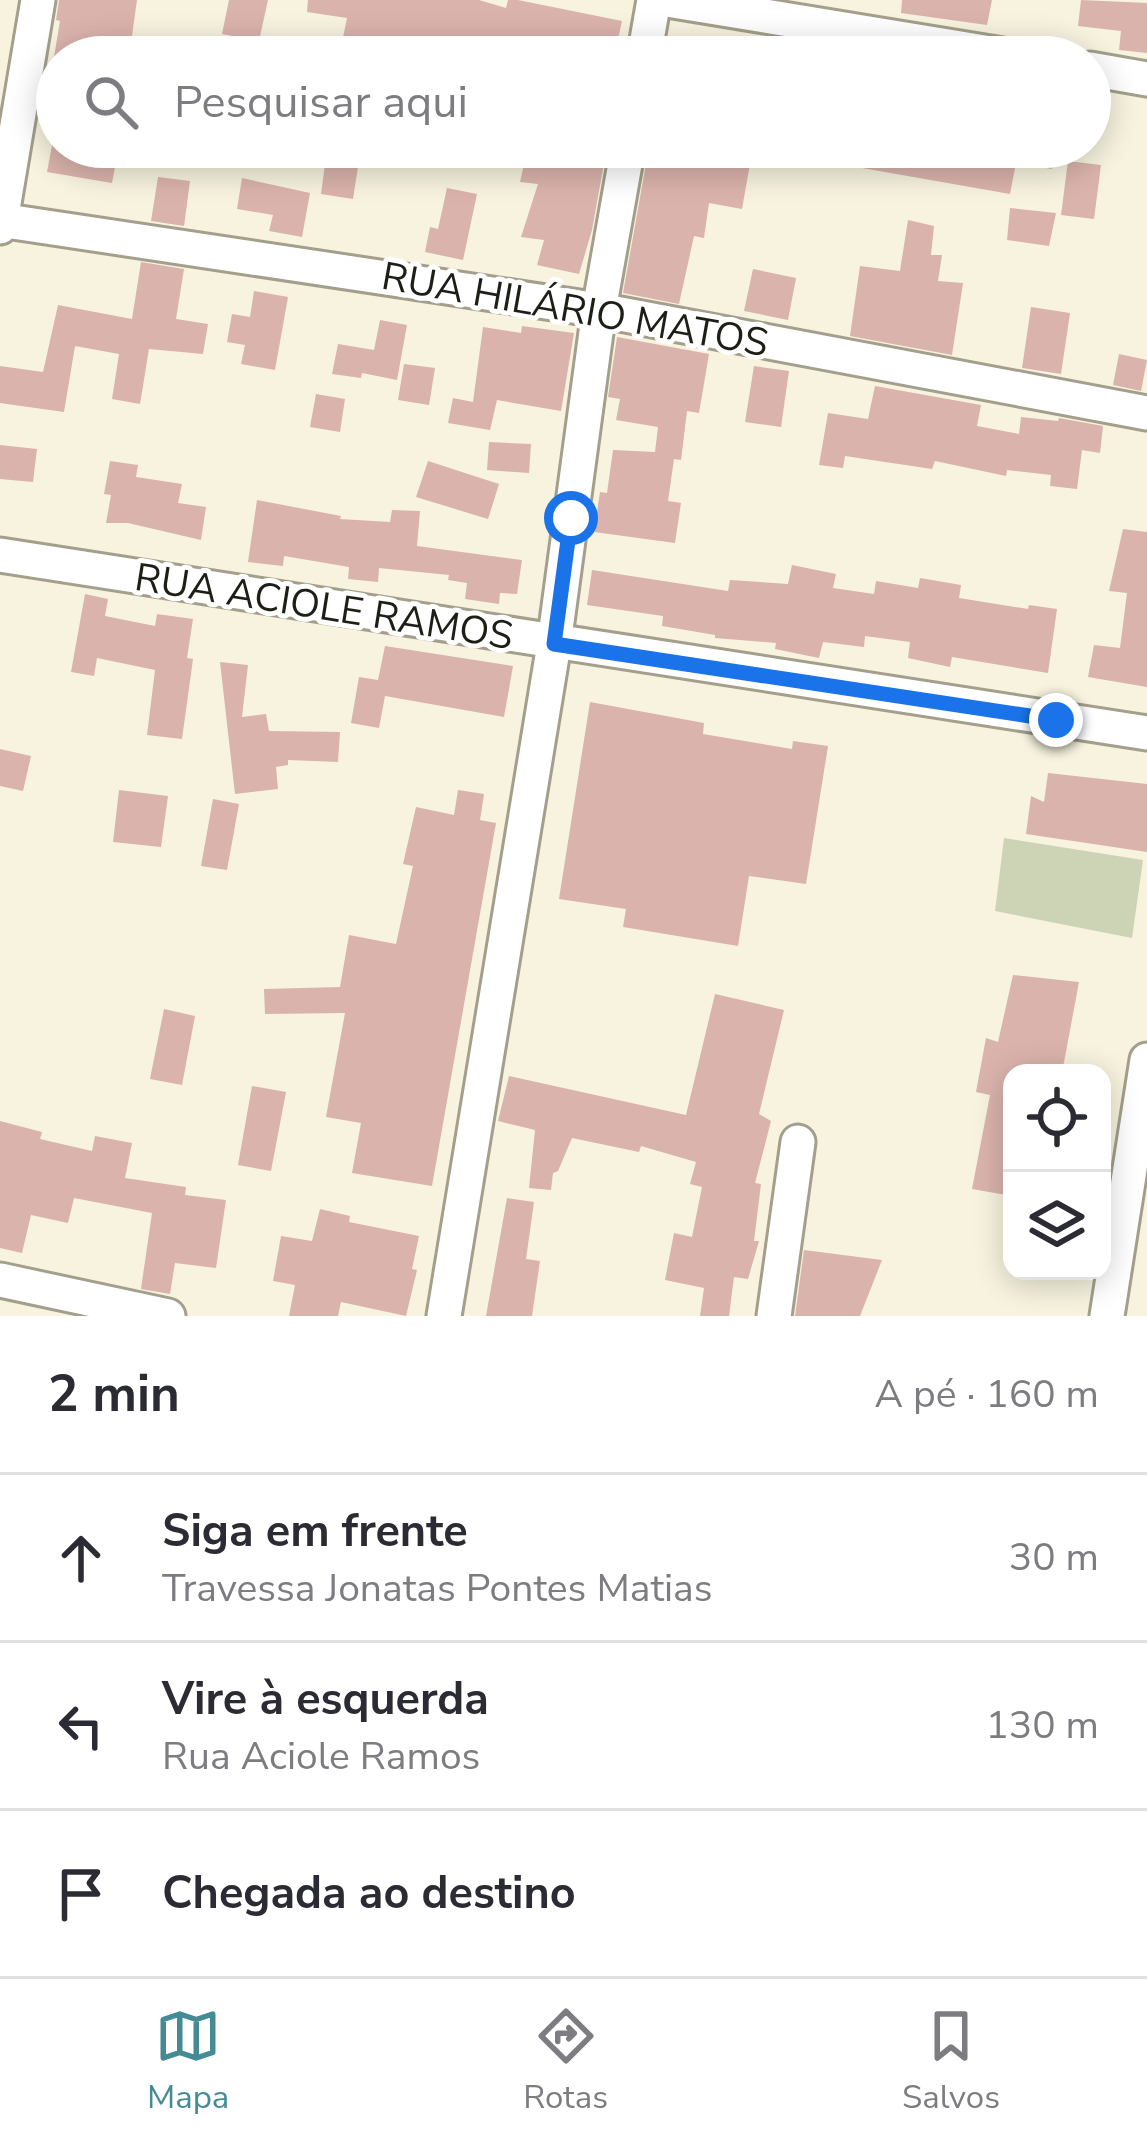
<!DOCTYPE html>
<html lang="pt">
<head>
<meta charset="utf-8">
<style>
	:root { --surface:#fff; --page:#f2f2f3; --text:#2b2b33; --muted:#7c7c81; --line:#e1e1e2; --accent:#458b95 }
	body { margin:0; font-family:"Nunito Sans",sans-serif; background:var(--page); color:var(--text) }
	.controls { position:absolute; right:36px; bottom:36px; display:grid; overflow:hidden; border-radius:24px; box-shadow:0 6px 30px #0003 }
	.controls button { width:108px; height:108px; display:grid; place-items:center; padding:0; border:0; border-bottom:3px solid var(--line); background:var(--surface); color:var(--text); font:60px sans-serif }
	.stop { position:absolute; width:36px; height:36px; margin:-27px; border:9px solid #1a73e8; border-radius:50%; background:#fff }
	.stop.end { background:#1a73e8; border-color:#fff; box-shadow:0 3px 12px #0008 }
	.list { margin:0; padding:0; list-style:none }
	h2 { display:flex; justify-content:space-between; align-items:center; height:156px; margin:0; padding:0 48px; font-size:51px }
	h2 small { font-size:39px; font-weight:400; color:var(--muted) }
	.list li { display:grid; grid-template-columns:78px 1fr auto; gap:36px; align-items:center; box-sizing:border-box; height:168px; padding:0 48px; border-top:3px solid var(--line) }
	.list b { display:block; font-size:45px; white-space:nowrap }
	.list p { margin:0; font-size:39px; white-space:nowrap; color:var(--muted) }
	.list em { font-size:39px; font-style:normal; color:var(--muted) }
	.icon { flex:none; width:66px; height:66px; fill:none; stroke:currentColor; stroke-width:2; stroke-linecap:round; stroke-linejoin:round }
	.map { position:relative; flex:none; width:1147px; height:1316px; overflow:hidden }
	.search { position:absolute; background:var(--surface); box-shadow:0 6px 30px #0003; left:36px; right:36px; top:36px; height:132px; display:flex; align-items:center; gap:30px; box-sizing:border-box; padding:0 42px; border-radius:66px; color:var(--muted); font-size:45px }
	.sheet { height:660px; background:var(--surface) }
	nav { display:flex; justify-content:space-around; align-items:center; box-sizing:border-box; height:168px; border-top:3px solid var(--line); background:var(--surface); font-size:33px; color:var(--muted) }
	nav a { display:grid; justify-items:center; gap:6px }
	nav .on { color:var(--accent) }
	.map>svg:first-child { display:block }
</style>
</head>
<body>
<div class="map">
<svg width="1147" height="1316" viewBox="0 0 1147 1316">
	<rect width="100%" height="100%" fill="#f7f3df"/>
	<path fill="#cdd4b5" d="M 1004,838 L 1143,860 L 1132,938 L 995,911 Z"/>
	<g fill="#dab3ac">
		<path d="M 59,0 L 137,0 L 129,57 L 54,57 L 60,21 L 56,20 Z"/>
		<path d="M 229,0 L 268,0 L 259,41 L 222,34 Z"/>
		<path d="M 308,0 L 479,0 L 506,8 L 508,0 L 518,0 L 622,21 L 614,57 L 339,57 L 347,18 L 307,12 Z"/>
		<path d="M 902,0 L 992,0 L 987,25 L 901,13 Z"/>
		<path d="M 1081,0 L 1147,3 L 1147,53 L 1119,50 L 1121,31 L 1078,26 Z"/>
		<path d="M 52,145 L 117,156 L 112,183 L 47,172 Z"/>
		<path d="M 528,147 L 607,147 L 592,230 L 579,274 L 537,265 L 544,240 L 521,237 L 538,184 L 520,182 Z"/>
		<path d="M 649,147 L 753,147 L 742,209 L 709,203 L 704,238 L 694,236 L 679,304 L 623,293 Z"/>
		<path d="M 812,147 L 1055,147 L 1052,169 L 1016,163 L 1010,194 L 811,159 Z"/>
		<path d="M 327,149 L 360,154 L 353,199 L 321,194 Z"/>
		<path d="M 1068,161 L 1101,165 L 1094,219 L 1061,215 Z"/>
		<path d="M 158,177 L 190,181 L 184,226 L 151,221 Z"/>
		<path d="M 242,178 L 310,193 L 302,237 L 269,231 L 273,215 L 237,209 Z"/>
		<path d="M 447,188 L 477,194 L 463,260 L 425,252 L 430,227 L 438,229 Z"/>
		<path d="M 1010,208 L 1056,213 L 1049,246 L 1007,240 Z"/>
		<path d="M 908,220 L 934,226 L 931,255 L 942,255 L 938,281 L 963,283 L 952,355 L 850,336 L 860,266 L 900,271 Z"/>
		<path d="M 141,262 L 184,269 L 176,319 L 208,324 L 203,354 L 149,349 L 140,404 L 112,399 L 119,354 L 75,346 L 64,412 L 0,403 L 0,366 L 43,372 L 58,305 L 132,319 Z"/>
		<path d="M 753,269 L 796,278 L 788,320 L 744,311 Z"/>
		<path d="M 254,291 L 288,297 L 275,370 L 241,364 L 245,345 L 227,342 L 232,314 L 250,317 Z"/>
		<path d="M 1031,307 L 1070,313 L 1061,374 L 1022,368 Z"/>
		<path d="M 380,320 L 407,325 L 397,380 L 362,373 L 361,378 L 332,374 L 338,344 L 374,350 Z"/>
		<path d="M 522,326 L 574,333 L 561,411 L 497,400 L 490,430 L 448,423 L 453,398 L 473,402 L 483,327 L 521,333 Z"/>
		<path d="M 617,337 L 709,354 L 699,413 L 687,411 L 681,460 L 674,459 L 668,501 L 681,503 L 675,543 L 594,532 L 600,492 L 607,493 L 613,450 L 655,452 L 658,427 L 616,420 L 620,399 L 608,397 Z"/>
		<path d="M 1119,354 L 1147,360 L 1141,391 L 1113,385 Z"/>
		<path d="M 404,364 L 435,368 L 429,405 L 398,400 Z"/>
		<path d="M 754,366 L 789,371 L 781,427 L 745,422 Z"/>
		<path d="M 875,386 L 981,405 L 977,426 L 1019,434 L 1021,417 L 1058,421 L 1059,418 L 1103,426 L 1100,453 L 1082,450 L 1077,489 L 1050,486 L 1051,475 L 1007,470 L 1006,476 L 935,461 L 932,469 L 845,456 L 843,468 L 819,465 L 828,413 L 868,419 Z"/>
		<path d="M 316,394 L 345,399 L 340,432 L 310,427 Z"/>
		<path d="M 489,442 L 531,444 L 529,473 L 487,470 Z"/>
		<path d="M 0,445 L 37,449 L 33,482 L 0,479 Z"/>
		<path d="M 110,461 L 138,465 L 136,477 L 182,484 L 178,503 L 206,507 L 201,540 L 128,523 L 106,523 L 111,495 L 104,494 Z"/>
		<path d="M 428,461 L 499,484 L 488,519 L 416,497 Z"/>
		<path d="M 257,500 L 341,516 L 340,519 L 390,522 L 392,510 L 420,511 L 417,546 L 522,560 L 517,594 L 500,593 L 499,604 L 465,599 L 467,583 L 448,580 L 449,575 L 379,568 L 378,582 L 348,579 L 349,567 L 284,556 L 283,566 L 248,562 Z"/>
		<path d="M 1123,529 L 1147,532 L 1147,687 L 1088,677 L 1094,645 L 1120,648 L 1127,593 L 1109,591 Z"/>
		<path d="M 792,565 L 836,574 L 833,588 L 874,594 L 876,581 L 918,588 L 920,578 L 961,585 L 959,598 L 1028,609 L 1029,605 L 1057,609 L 1048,673 L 952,657 L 950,667 L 908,658 L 910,642 L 865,636 L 864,647 L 823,642 L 819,658 L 775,649 L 776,643 L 715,638 L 715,635 L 662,626 L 663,616 L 587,605 L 592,570 L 728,591 L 730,580 L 788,584 Z"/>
		<path d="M 85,594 L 108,599 L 105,616 L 155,626 L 157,614 L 193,619 L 187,658 L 193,659 L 182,739 L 147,735 L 155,670 L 97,658 L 94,676 L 71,672 Z"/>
		<path d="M 385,646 L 513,666 L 504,717 L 385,696 L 379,728 L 351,723 L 359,677 L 378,680 Z"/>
		<path d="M 220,662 L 248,665 L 242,717 L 266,714 L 269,731 L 340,732 L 338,762 L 288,760 L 288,765 L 276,767 L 278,789 L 235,794 Z"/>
		<path d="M 590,702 L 704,723 L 703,734 L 792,749 L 793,741 L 828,746 L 806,884 L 749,876 L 738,946 L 623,927 L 626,909 L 559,899 Z"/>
		<path d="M 0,749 L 31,756 L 23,791 L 0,786 Z"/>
		<path d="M 1048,773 L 1147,784 L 1147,852 L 1026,834 L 1031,796 L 1044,802 Z"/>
		<path d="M 119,790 L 168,796 L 161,847 L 113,842 Z"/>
		<path d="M 458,790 L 484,794 L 480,820 L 496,823 L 432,1186 L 352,1173 L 361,1123 L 326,1117 L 345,1013 L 265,1014 L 264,989 L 340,987 L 349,935 L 396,944 L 413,866 L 403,864 L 416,807 L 454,815 Z"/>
		<path d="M 213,799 L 239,804 L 227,870 L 201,866 Z"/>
		<path d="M 1013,975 L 1079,982 L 1062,1073 L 1012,1073 L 1012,1196 L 972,1189 L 990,1095 L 976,1092 L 986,1038 L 998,1042 Z"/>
		<path d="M 715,994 L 784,1010 L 759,1114 L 771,1121 L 755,1183 L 761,1184 L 754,1241 L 759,1241 L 748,1279 L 734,1277 L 729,1316 L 700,1316 L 704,1288 L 665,1280 L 674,1233 L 692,1237 L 702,1187 L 690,1184 L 696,1162 L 641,1146 L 639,1152 L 572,1138 L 558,1171 L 553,1173 L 551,1190 L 529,1188 L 535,1130 L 498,1121 L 509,1076 L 686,1115 Z"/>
		<path d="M 164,1009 L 195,1016 L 182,1085 L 150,1079 Z"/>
		<path d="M 252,1086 L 286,1092 L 271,1171 L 238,1165 Z"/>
		<path d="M 0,1121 L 42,1132 L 40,1139 L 92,1151 L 95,1136 L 132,1143 L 125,1178 L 186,1187 L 185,1195 L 226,1200 L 216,1268 L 175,1263 L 170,1294 L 141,1289 L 152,1213 L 74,1198 L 68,1223 L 31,1215 L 22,1253 L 0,1248 Z"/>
		<path d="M 507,1198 L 534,1202 L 526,1259 L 540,1261 L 532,1316 L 486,1316 Z"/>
		<path d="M 320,1209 L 350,1216 L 349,1222 L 419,1236 L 412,1269 L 417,1270 L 406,1316 L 341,1302 L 338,1316 L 289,1316 L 295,1285 L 273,1281 L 281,1236 L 312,1241 Z"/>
		<path d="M 804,1250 L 882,1260 L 860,1316 L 795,1316 Z"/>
	</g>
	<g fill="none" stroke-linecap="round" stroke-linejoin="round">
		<g stroke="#a39f8c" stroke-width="39">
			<g id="minor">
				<path d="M 667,0 L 1015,57"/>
				<path d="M 644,57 L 654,0"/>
				<path d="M 1090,69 L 1147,79"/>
				<path d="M 0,220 L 599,310 L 1147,413"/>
				<path d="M 0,227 L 38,0"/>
				<path d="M 0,555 L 1147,733"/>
				<path d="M 0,1280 L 168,1316"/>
				<path d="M 444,1316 L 554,644 L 599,310 L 628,147"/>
				<path d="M 774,1316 L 798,1142"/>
				<path d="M 1107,1316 L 1147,1060"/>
			</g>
		</g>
		<use href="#minor" stroke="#fff" stroke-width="33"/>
	</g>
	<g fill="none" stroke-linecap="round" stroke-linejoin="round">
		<path stroke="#1a73e8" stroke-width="15" d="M 571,518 L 554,644 L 1056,720"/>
	</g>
	<g text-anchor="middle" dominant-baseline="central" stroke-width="10" stroke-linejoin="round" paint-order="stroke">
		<g font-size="39" fill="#1e1d16" stroke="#fff">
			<text transform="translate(575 310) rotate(10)">RUA HILÁRIO MATOS</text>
			<text transform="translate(324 607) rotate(9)">RUA ACIOLE RAMOS</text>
		</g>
	</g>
</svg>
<div class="controls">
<button><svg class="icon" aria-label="locate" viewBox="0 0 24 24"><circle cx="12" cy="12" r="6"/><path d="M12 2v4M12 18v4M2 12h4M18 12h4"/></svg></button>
<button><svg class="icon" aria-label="layers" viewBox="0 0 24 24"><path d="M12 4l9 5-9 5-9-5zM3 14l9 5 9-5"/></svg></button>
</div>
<div class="stop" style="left:571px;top:518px"></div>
<div class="stop end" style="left:1056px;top:720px"></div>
<div class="search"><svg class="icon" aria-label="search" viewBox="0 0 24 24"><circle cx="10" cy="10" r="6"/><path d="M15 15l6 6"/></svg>Pesquisar aqui</div>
</div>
<section class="sheet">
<h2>2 min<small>A pé · 160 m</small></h2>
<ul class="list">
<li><svg class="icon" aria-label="ahead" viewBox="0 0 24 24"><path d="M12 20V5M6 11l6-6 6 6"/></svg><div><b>Siga em frente</b><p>Travessa Jonatas Pontes Matias</p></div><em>30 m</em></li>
<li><svg class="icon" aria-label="left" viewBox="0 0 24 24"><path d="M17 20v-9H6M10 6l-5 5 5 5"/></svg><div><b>Vire à esquerda</b><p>Rua Aciole Ramos</p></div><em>130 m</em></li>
<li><svg class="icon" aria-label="arrive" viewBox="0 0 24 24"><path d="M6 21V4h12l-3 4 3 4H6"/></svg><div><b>Chegada ao destino</b></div></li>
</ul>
</section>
<nav>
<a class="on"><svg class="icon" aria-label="map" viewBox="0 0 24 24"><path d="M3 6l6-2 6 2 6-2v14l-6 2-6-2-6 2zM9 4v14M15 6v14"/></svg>Mapa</a>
<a><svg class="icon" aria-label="directions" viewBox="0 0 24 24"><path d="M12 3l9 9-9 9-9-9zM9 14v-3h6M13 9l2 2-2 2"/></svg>Rotas</a>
<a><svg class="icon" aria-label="saved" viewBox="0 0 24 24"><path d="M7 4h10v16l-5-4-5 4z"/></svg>Salvos</a>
</nav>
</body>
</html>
